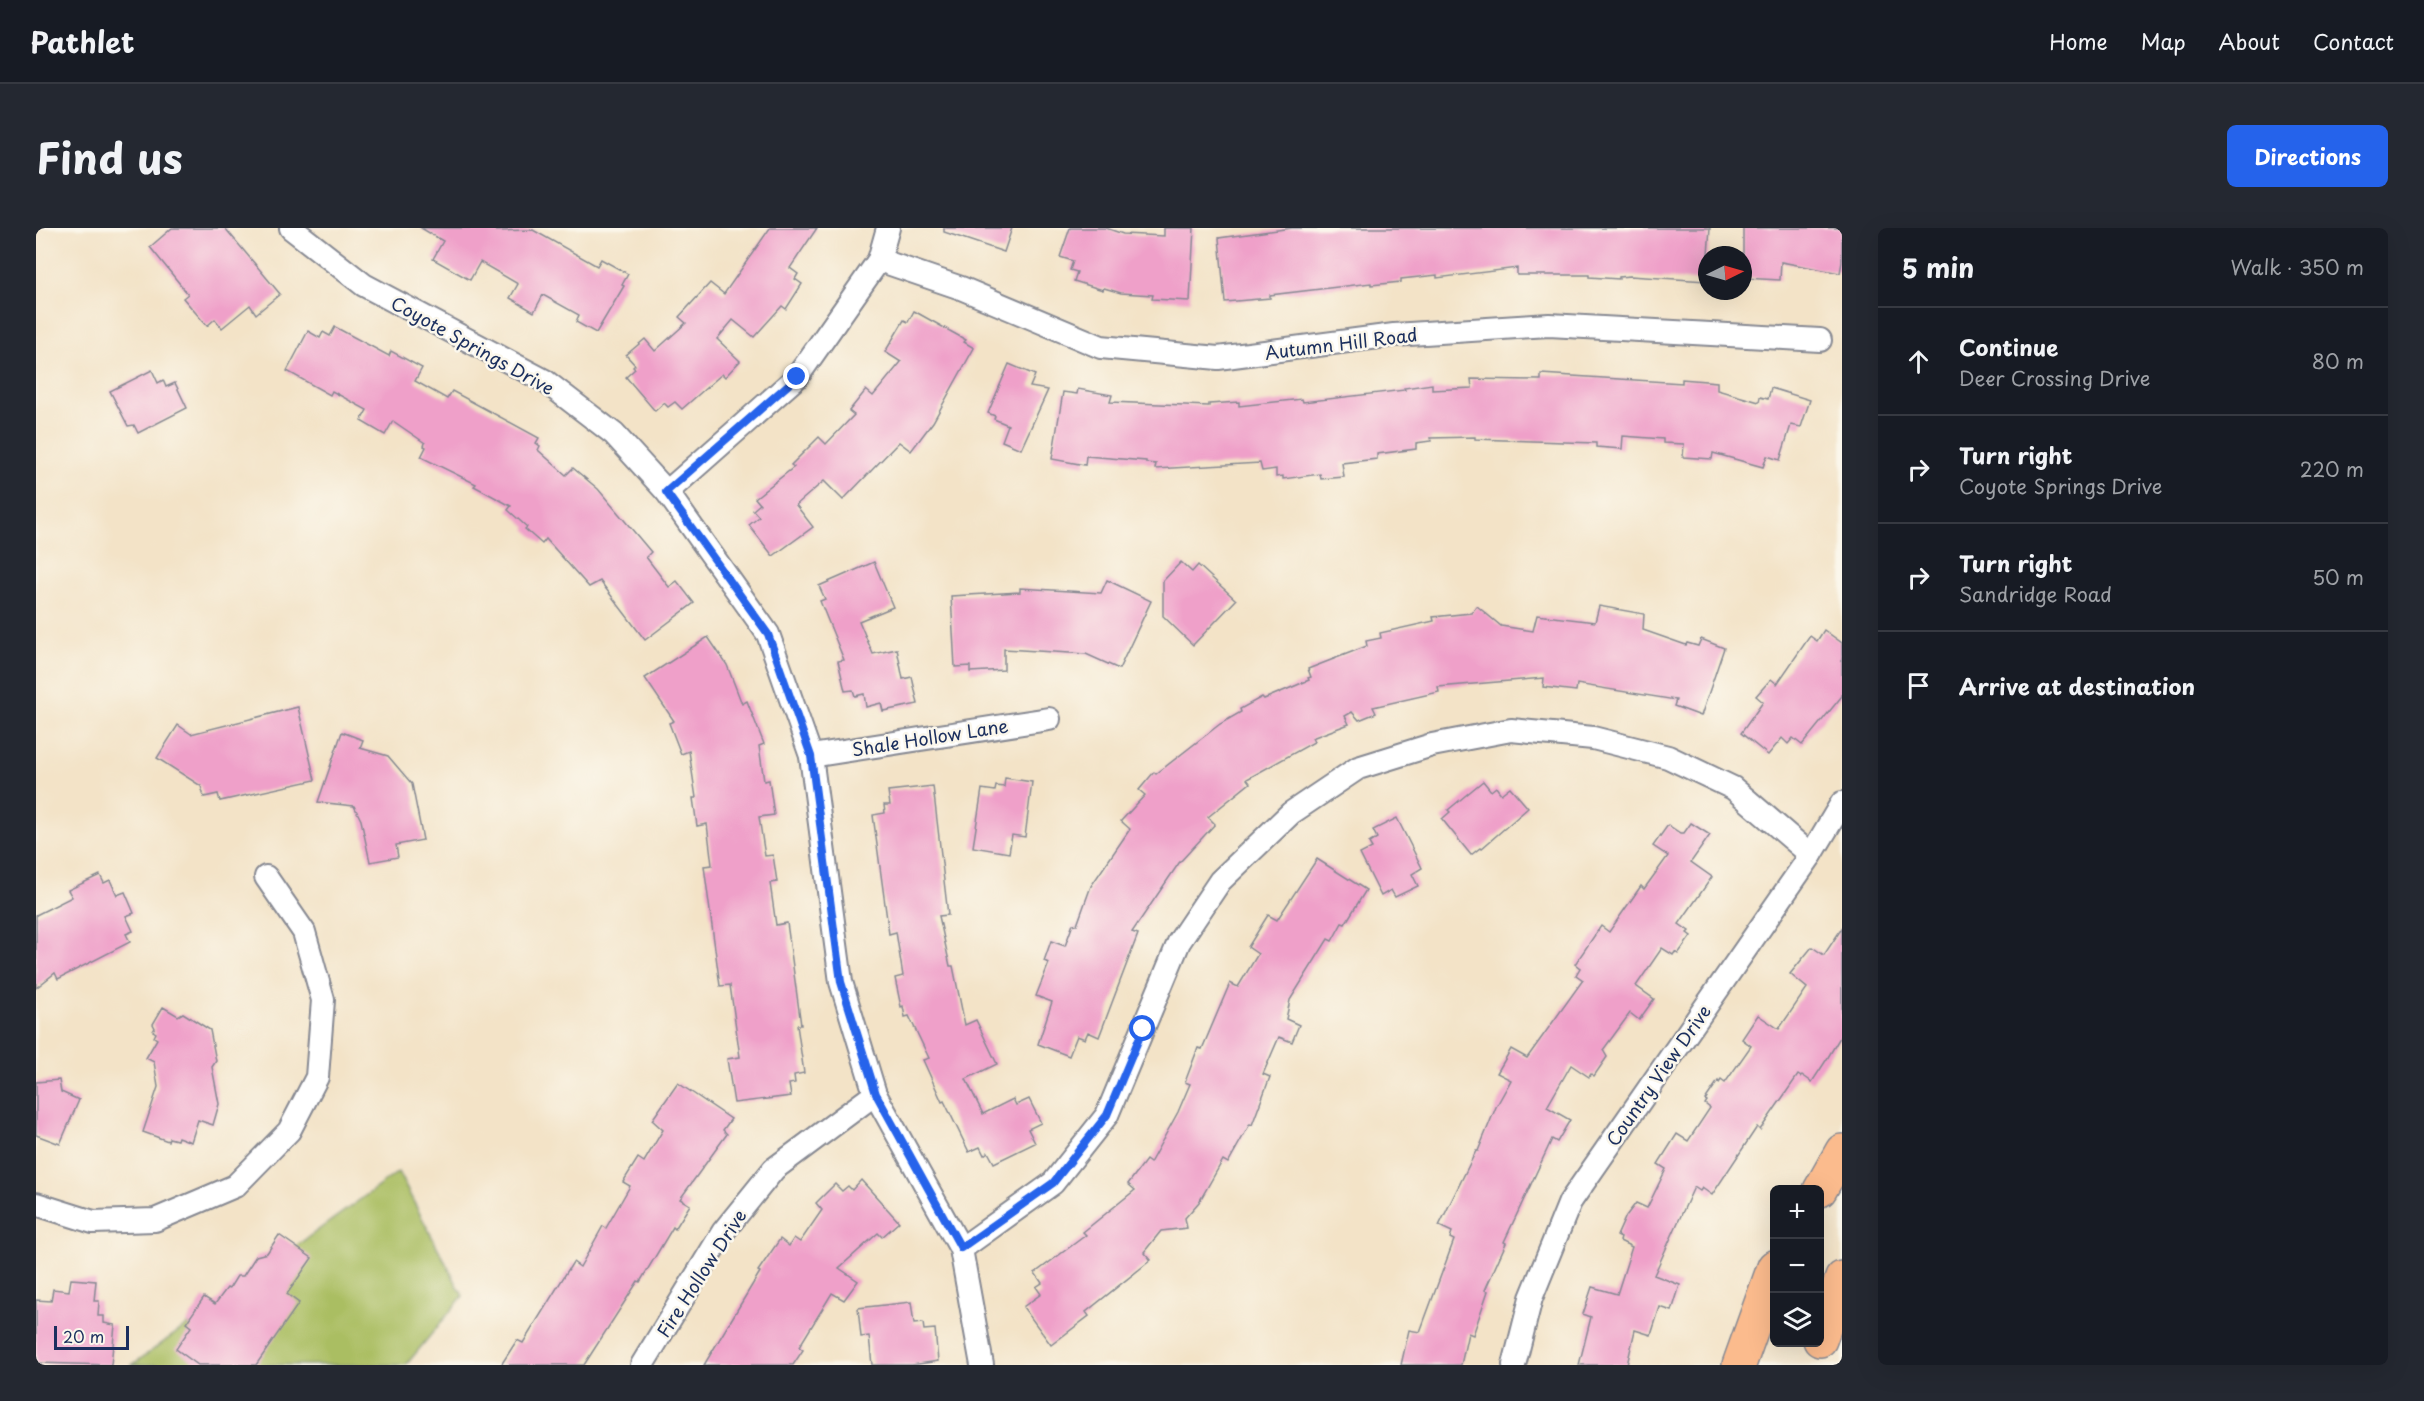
<!DOCTYPE html>
<html lang="en">
<head>
<meta charset="utf-8">
<style>
	:root { --surface:#171b24; --page:#242831; --text:#f1f3f6; --muted:#9ea1a6; --line:#363941; --accent:#2563eb }
	body { margin:0; font-family:"Playpen Sans",sans-serif; background:var(--page); color:var(--text) }
	.controls { position:absolute; right:18px; bottom:18px; display:grid; overflow:hidden; border-radius:9px; box-shadow:0 6px 24px #0002 }
	.controls button { width:54px; height:54px; display:grid; place-items:center; padding:0; border:0; border-bottom:2px solid var(--line); background:var(--surface); color:var(--text); font:30px sans-serif }
	.compass { position:absolute; left:1662px; top:18px; width:54px; height:54px; border-radius:50%; background:var(--surface); box-shadow:0 6px 24px #0002; rotate:85deg }
	.scale { position:absolute; left:18px; bottom:15px; width:75px; box-sizing:border-box; padding-left:6px; border:3px solid #1b2f5e; border-top:0; font-size:16px; line-height:21px; white-space:nowrap; color:#1b2f5e; -webkit-text-stroke:4px #fbf7ec; paint-order:stroke }
	.stop { position:absolute; width:18px; height:18px; margin:-14px; border:4px solid #2563eb; border-radius:50%; background:#fff }
	.stop.end { background:#2563eb; border-color:#fff; box-shadow:0 2px 6px #0008 }
	.list { margin:0; padding:0; list-style:none }
	h2 { display:flex; justify-content:space-between; align-items:center; height:78px; margin:0; padding:0 24px; font-size:26px }
	h2 small { font-size:20px; font-weight:400; color:var(--muted) }
	.list li { display:grid; grid-template-columns:39px 1fr auto; gap:18px; align-items:center; box-sizing:border-box; height:108px; padding:0 24px; border-top:2px solid var(--line) }
	.list b { display:block; font-size:22px; white-space:nowrap }
	.list p { margin:0; font-size:20px; white-space:nowrap; color:var(--muted) }
	.list em { font-size:20px; font-style:normal; color:var(--muted) }
	.icon { flex:none; width:33px; height:33px; fill:none; stroke:currentColor; stroke-width:2; stroke-linecap:round; stroke-linejoin:round }
	.map { position:relative; flex:none; width:1806px; height:1137px; overflow:hidden; border-radius:9px }
	header { display:flex; align-items:center; gap:36px; box-sizing:border-box; height:84px; padding:0 30px; background:var(--surface); border-bottom:2px solid var(--line) }
	header strong { font-size:28px }
	nav { display:flex; gap:33px; margin-inline-start:auto; font-size:21px }
	.intro { display:flex; align-items:center; justify-content:space-between; box-sizing:border-box; height:144px; padding:0 36px }
	h1 { margin:0; font-size:42px }
	.button { padding:15px 27px; border-radius:9px; background:var(--accent); color:#fff; font-size:21px; font-weight:700 }
	main { display:flex; gap:36px; padding:0 36px }
	aside { flex:1; background:var(--surface); border-radius:9px; box-shadow:0 6px 24px #0002 }
	.map>svg:first-child { display:block }
</style>
</head>
<body>
<header>
<strong>Pathlet</strong>
<nav><a>Home</a><a>Map</a><a>About</a><a>Contact</a></nav>
</header>
<div class="intro"><h1>Find us</h1><a class="button">Directions</a></div>
<main>
<div class="map">
<svg width="1806" height="1137" viewBox="0 0 1806 1137">
	<rect width="100%" height="100%" fill="#fbf7ec"/>
	<filter id="ink" filterUnits="userSpaceOnUse"><feTurbulence type="fractalNoise" baseFrequency=".0167" numOctaves="2"/><feDisplacementMap in="SourceGraphic" scale="12" xChannelSelector="R" yChannelSelector="G"/><feConvolveMatrix kernelMatrix="1 2 1 2 8 2 1 2 1" color-interpolation-filters="sRGB"/></filter>
	<filter id="wash" filterUnits="userSpaceOnUse"><feTurbulence type="fractalNoise" baseFrequency=".008" numOctaves="4" result="noise"/><feDisplacementMap in="SourceGraphic" scale="24" xChannelSelector="R" yChannelSelector="G"/><feGaussianBlur stdDeviation="1.35" result="paint"/><feColorMatrix in="noise" values="0 0 0 0 0 0 0 0 0 0 0 0 0 0 0 0 0 1.4 0 .05"/><feComposite in="paint" operator="in"/></filter>
	<g filter="url(#wash)">
		<rect width="100%" height="100%" fill="#f3e3c7"/>
		<path fill="#aabe62" stroke="#627660" stroke-width="1.5" d="M 362,944 L 427,1068 L 370,1137 L 96,1137 Z"/>
		<g id="blocks">
			<g fill="#efa0c9">
				<path d="M 136,0 L 189,0 L 244,66 L 220,86 L 214,77 L 186,100 L 179,91 L 171,98 L 147,70 L 152,66 L 114,19 Z"/>
				<path d="M 385,0 L 462,0 L 460,3 L 497,2 L 561,38 L 565,31 L 592,46 L 586,57 L 588,58 L 560,105 L 540,94 L 543,87 L 507,67 L 498,84 L 474,70 L 482,56 L 444,34 L 434,52 L 397,31 L 407,13 Z"/>
				<path d="M 734,0 L 781,0 L 754,40 L 762,46 L 759,51 L 766,56 L 750,81 L 746,78 L 718,109 L 697,92 L 681,111 L 704,133 L 689,149 L 686,146 L 646,181 L 639,174 L 632,179 L 628,175 L 619,183 L 590,149 L 599,141 L 597,139 L 599,137 L 590,127 L 609,111 L 619,123 L 650,95 L 643,89 L 674,55 L 688,66 Z"/>
				<path d="M 908,0 L 976,0 L 968,24 L 908,4 Z"/>
				<path d="M 1034,0 L 1070,0 L 1087,6 L 1128,8 L 1128,0 L 1158,0 L 1154,73 L 1116,71 L 1117,67 L 1085,65 L 1068,60 L 1067,62 L 1038,53 L 1041,44 L 1034,42 L 1037,33 L 1024,29 Z"/>
				<path d="M 1256,0 L 1674,0 L 1670,53 L 1594,48 L 1583,49 L 1583,51 L 1553,49 L 1553,47 L 1481,47 L 1481,40 L 1401,50 L 1401,47 L 1365,51 L 1365,54 L 1335,57 L 1335,55 L 1234,67 L 1234,70 L 1189,74 L 1183,10 Z"/>
				<path d="M 1707,0 L 1806,0 L 1806,34 L 1804,45 L 1745,34 L 1744,52 L 1707,50 Z"/>
				<path d="M 878,83 L 930,112 L 928,114 L 938,120 L 897,194 L 875,223 L 863,214 L 807,272 L 788,253 L 760,277 L 777,299 L 737,328 L 713,297 L 723,289 L 717,282 L 724,276 L 719,270 L 758,239 L 755,237 L 783,209 L 790,216 L 818,187 L 813,183 L 830,162 L 837,168 L 865,134 L 849,124 L 868,92 L 872,94 Z"/>
				<path d="M 299,99 L 353,128 L 355,123 L 386,140 L 379,153 L 411,171 L 416,163 L 503,210 L 500,215 L 504,218 L 502,222 L 530,247 L 537,240 L 562,261 L 615,324 L 610,329 L 633,359 L 641,353 L 658,375 L 609,412 L 564,353 L 553,359 L 510,311 L 506,316 L 489,301 L 491,299 L 472,282 L 475,278 L 438,258 L 440,256 L 385,229 L 390,219 L 388,218 L 389,215 L 357,193 L 349,207 L 325,193 L 331,182 L 296,163 L 294,167 L 251,143 L 272,103 L 284,110 L 287,104 L 294,108 Z"/>
				<path d="M 973,136 L 999,147 L 994,159 L 1012,162 L 985,221 L 966,213 L 972,197 L 958,191 L 959,188 L 952,185 Z"/>
				<path d="M 116,142 L 122,155 L 127,152 L 130,159 L 139,155 L 151,180 L 102,205 L 98,197 L 92,198 L 74,163 Z"/>
				<path d="M 1505,146 L 1646,155 L 1646,151 L 1681,154 L 1681,162 L 1723,174 L 1724,169 L 1732,171 L 1735,160 L 1774,172 L 1765,199 L 1755,197 L 1744,232 L 1731,228 L 1727,239 L 1677,225 L 1676,231 L 1647,229 L 1648,216 L 1627,215 L 1627,211 L 1587,208 L 1586,221 L 1560,219 L 1560,215 L 1439,211 L 1439,209 L 1394,210 L 1395,213 L 1380,215 L 1380,221 L 1341,226 L 1341,231 L 1306,235 L 1308,249 L 1285,251 L 1284,246 L 1247,251 L 1247,248 L 1240,249 L 1240,241 L 1226,243 L 1224,235 L 1119,241 L 1120,236 L 1110,235 L 1110,233 L 1050,228 L 1049,237 L 1016,231 L 1027,164 L 1041,166 L 1042,161 L 1076,167 L 1074,174 L 1173,178 L 1173,176 L 1203,174 L 1203,178 L 1266,171 L 1267,174 L 1369,162 L 1368,160 L 1396,156 L 1396,162 L 1436,160 L 1435,151 L 1505,152 Z"/>
				<path d="M 838,334 L 857,379 L 823,393 L 837,426 L 861,421 L 867,451 L 876,449 L 882,476 L 847,483 L 845,475 L 830,479 L 828,466 L 819,468 L 817,462 L 809,463 L 802,433 L 808,432 L 784,373 L 789,371 L 783,358 Z"/>
				<path d="M 1145,334 L 1156,344 L 1162,337 L 1200,372 L 1157,417 L 1127,388 L 1127,353 Z"/>
				<path d="M 1071,352 L 1115,373 L 1083,441 L 1050,426 L 968,421 L 968,442 L 934,444 L 934,438 L 919,439 L 915,368 L 984,364 L 984,360 L 1065,365 Z"/>
				<path d="M 1441,378 L 1465,398 L 1497,403 L 1501,387 L 1559,394 L 1563,378 L 1608,386 L 1607,402 L 1650,417 L 1651,415 L 1662,418 L 1665,411 L 1688,420 L 1665,488 L 1638,478 L 1640,472 L 1541,456 L 1540,463 L 1507,459 L 1508,450 L 1402,459 L 1403,464 L 1337,479 L 1340,485 L 1323,492 L 1316,484 L 1309,488 L 1313,496 L 1276,510 L 1278,514 L 1211,551 L 1214,555 L 1172,589 L 1179,596 L 1143,635 L 1096,704 L 1102,706 L 1063,809 L 1052,804 L 1049,811 L 1041,808 L 1033,828 L 1002,816 L 1016,774 L 1000,768 L 1013,735 L 1008,733 L 1015,713 L 1029,718 L 1037,696 L 1041,697 L 1055,658 L 1094,601 L 1085,593 L 1109,567 L 1103,562 L 1118,544 L 1120,546 L 1184,496 L 1205,484 L 1204,481 L 1226,469 L 1228,471 L 1273,452 L 1272,450 L 1275,449 L 1272,441 L 1331,418 L 1330,413 L 1345,410 L 1344,405 L 1398,393 L 1397,389 L 1435,385 Z"/>
				<path d="M 1788,402 L 1806,415 L 1806,468 L 1766,517 L 1757,510 L 1752,516 L 1746,510 L 1732,527 L 1705,505 L 1727,474 L 1720,468 L 1735,451 L 1741,456 L 1774,408 L 1781,413 Z"/>
				<path d="M 672,409 L 691,437 L 706,476 L 711,473 L 728,516 L 723,518 L 728,553 L 733,552 L 738,587 L 723,589 L 729,628 L 737,627 L 741,654 L 734,655 L 740,697 L 751,695 L 765,797 L 761,797 L 768,845 L 758,847 L 759,855 L 753,856 L 755,868 L 698,875 L 691,831 L 704,829 L 694,757 L 684,758 L 668,638 L 676,637 L 671,596 L 661,598 L 657,570 L 660,570 L 653,523 L 645,526 L 633,495 L 638,493 L 609,450 Z"/>
				<path d="M 262,479 L 279,552 L 184,573 L 182,566 L 168,569 L 165,558 L 121,530 L 142,497 L 155,506 Z"/>
				<path d="M 306,504 L 327,512 L 324,520 L 352,528 L 376,556 L 387,612 L 360,617 L 362,629 L 334,634 L 325,592 L 318,578 L 282,574 Z"/>
				<path d="M 969,550 L 996,554 L 989,609 L 976,607 L 973,625 L 937,619 L 946,561 L 959,563 L 960,558 L 968,559 Z"/>
				<path d="M 1447,553 L 1455,563 L 1460,559 L 1465,566 L 1474,559 L 1492,580 L 1445,621 L 1444,620 L 1435,627 L 1406,591 L 1414,584 L 1412,582 Z"/>
				<path d="M 897,558 L 912,687 L 903,688 L 914,738 L 917,738 L 929,797 L 940,792 L 961,836 L 930,851 L 947,886 L 977,871 L 980,877 L 993,871 L 1005,895 L 992,901 L 999,915 L 958,935 L 952,924 L 948,927 L 944,919 L 933,924 L 908,873 L 906,874 L 887,832 L 893,830 L 873,788 L 869,789 L 867,778 L 865,779 L 859,750 L 867,748 L 860,704 L 853,706 L 837,587 L 849,585 L 848,577 L 854,577 L 852,563 Z"/>
				<path d="M 1361,590 L 1386,640 L 1376,646 L 1382,658 L 1359,669 L 1355,662 L 1345,668 L 1324,626 L 1336,620 L 1333,615 L 1341,610 L 1337,602 Z"/>
				<path d="M 1655,595 L 1674,607 L 1655,634 L 1676,649 L 1643,696 L 1653,703 L 1651,705 L 1655,708 L 1642,726 L 1639,724 L 1637,727 L 1626,720 L 1600,758 L 1618,771 L 1603,792 L 1594,785 L 1567,822 L 1571,829 L 1558,848 L 1555,846 L 1553,849 L 1535,837 L 1511,879 L 1534,892 L 1521,914 L 1516,911 L 1468,1014 L 1470,1015 L 1449,1062 L 1452,1063 L 1437,1107 L 1432,1105 L 1425,1137 L 1365,1137 L 1373,1102 L 1384,1104 L 1418,1012 L 1414,1010 L 1416,1004 L 1403,998 L 1440,923 L 1442,923 L 1460,879 L 1475,852 L 1461,845 L 1475,821 L 1491,830 L 1547,752 L 1540,747 L 1544,740 L 1539,736 L 1565,698 L 1573,704 L 1605,658 L 1608,661 L 1632,628 L 1617,618 L 1632,597 L 1644,605 L 1648,605 Z"/>
				<path d="M 1281,631 L 1330,662 L 1309,696 L 1306,695 L 1296,713 L 1292,711 L 1254,772 L 1250,791 L 1263,797 L 1256,814 L 1243,809 L 1227,846 L 1234,849 L 1216,897 L 1214,896 L 1192,935 L 1187,932 L 1163,974 L 1149,990 L 1151,1000 L 1125,1003 L 1108,1024 L 1115,1032 L 1050,1084 L 1053,1088 L 1015,1117 L 987,1079 L 1005,1066 L 1000,1059 L 1006,1055 L 999,1045 L 1050,1007 L 1047,1004 L 1099,962 L 1092,956 L 1110,932 L 1114,935 L 1142,884 L 1154,856 L 1149,854 L 1162,820 L 1166,821 L 1194,755 L 1202,759 L 1222,726 L 1212,719 L 1232,687 L 1241,692 Z"/>
				<path d="M 64,647 L 68,655 L 74,652 L 81,667 L 89,664 L 98,685 L 90,688 L 97,703 L 90,706 L 94,714 L 22,751 L 19,745 L 0,760 L 0,687 L 36,669 L 32,662 Z"/>
				<path d="M 1806,700 L 1806,806 L 1791,831 L 1776,854 L 1766,847 L 1765,849 L 1762,847 L 1724,902 L 1721,899 L 1676,967 L 1666,960 L 1664,963 L 1658,959 L 1618,1047 L 1644,1057 L 1636,1083 L 1624,1079 L 1615,1107 L 1599,1102 L 1591,1137 L 1543,1137 L 1555,1089 L 1547,1086 L 1556,1059 L 1581,1066 L 1596,1019 L 1584,1013 L 1585,1010 L 1581,1008 L 1590,988 L 1600,975 L 1611,980 L 1630,941 L 1622,936 L 1641,906 L 1652,913 L 1674,880 L 1669,876 L 1671,873 L 1669,872 L 1682,853 L 1683,855 L 1685,852 L 1689,855 L 1715,818 L 1706,811 L 1722,787 L 1743,801 L 1771,760 L 1754,746 L 1776,719 L 1788,727 Z"/>
				<path d="M 127,779 L 142,788 L 147,785 L 174,802 L 180,833 L 176,839 L 183,876 L 177,897 L 162,892 L 155,914 L 142,909 L 141,912 L 133,910 L 132,913 L 107,904 L 122,859 L 118,834 L 110,830 L 121,811 L 118,809 L 120,805 L 117,803 L 119,800 L 117,796 Z"/>
				<path d="M 23,852 L 25,864 L 43,872 L 24,916 L 0,907 L 0,854 Z"/>
				<path d="M 642,855 L 695,891 L 687,902 L 691,906 L 644,971 L 654,977 L 639,1001 L 637,999 L 604,1054 L 602,1053 L 548,1137 L 465,1137 L 481,1112 L 487,1115 L 537,1034 L 544,1039 L 567,998 L 570,1000 L 594,958 L 587,954 L 602,930 L 608,934 L 627,902 L 616,892 Z"/>
				<path d="M 825,952 L 863,994 L 846,1009 L 842,1005 L 803,1040 L 822,1053 L 808,1072 L 796,1065 L 763,1119 L 767,1122 L 757,1137 L 668,1137 L 724,1044 L 722,1043 L 744,1011 L 753,1018 L 758,1010 L 764,1014 L 786,982 L 780,975 L 799,956 L 806,963 L 812,958 L 816,962 Z"/>
				<path d="M 243,1007 L 276,1030 L 251,1066 L 263,1075 L 220,1137 L 162,1137 L 140,1121 L 155,1099 L 150,1095 L 168,1069 L 179,1076 L 191,1060 L 193,1061 L 201,1048 L 207,1048 L 220,1028 L 231,1025 Z"/>
				<path d="M 35,1051 L 60,1053 L 58,1073 L 63,1073 L 62,1088 L 68,1088 L 68,1095 L 79,1097 L 75,1137 L 0,1135 L 0,1072 L 15,1073 L 17,1061 L 33,1063 Z"/>
				<path d="M 875,1074 L 878,1096 L 887,1095 L 888,1102 L 899,1101 L 902,1133 L 876,1137 L 836,1137 L 833,1108 L 825,1109 L 822,1080 Z"/>
			</g>
		</g>
	</g>
	<g filter="url(#ink)">
		<use href="#blocks" fill-opacity="0" stroke="#878992" stroke-width="1.5"/>
		<g fill="none" stroke-linecap="round" stroke-linejoin="round">
			<g stroke="#878992" stroke-width="26">
				<g id="minor">
					<path d="M 255,0 L 328,57 L 509,153 L 578,206 L 631,264 L 732,406 L 775,528 L 805,754 L 839,866 L 925,1021 L 946,1137"/>
					<path d="M 843,32 L 925,60 L 1065,119 L 1182,130 L 1358,107 L 1513,97 L 1784,112"/>
					<path d="M 631,264 L 761,149 L 843,32 L 852,0"/>
					<path d="M 775,528 L 1013,491"/>
					<path d="M 0,976 L 57,994 L 119,992 L 199,958 L 253,903 L 281,849 L 287,772 L 268,704 L 230,649"/>
					<path d="M 925,1021 L 1017,955 L 1071,887 L 1143,714 L 1184,653 L 1255,585 L 1322,540 L 1396,517 L 1475,502 L 1557,510 L 1632,529 L 1697,560 L 1775,627"/>
					<path d="M 606,1137 L 687,1004 L 738,941 L 839,866"/>
					<path d="M 1478,1137 L 1495,1070 L 1534,974 L 1775,627 L 1806,575"/>
				</g>
			</g>
			<g stroke="#878992" stroke-width="36">
				<g id="primary">
					<path d="M 1784,962 L 1806,923"/>
					<path d="M 1784,1112 L 1806,1050"/>
					<path d="M 1703,1137 L 1738,1039"/>
				</g>
			</g>
			<use href="#minor" stroke="#fff" stroke-width="22"/>
			<use href="#primary" stroke="#fbbb8d" stroke-width="33"/>
		</g>
	</g>
	<g fill="none" stroke-linecap="round" stroke-linejoin="round" filter="url(#ink)">
		<path stroke="#2563eb" stroke-width="8" d="M 761,149 L 630,264 L 732,406 L 775,528 L 805,754 L 840,866 L 925,1020 L 1017,955 L 1071,887 L 1107,801"/>
	</g>
	<g text-anchor="middle" dominant-baseline="central" stroke-width="5" stroke-linejoin="round" paint-order="stroke">
		<g font-size="18" fill="#1b2f5e" stroke="#fbf7ec">
			<text transform="translate(1305 115) rotate(-7)">Autumn Hill Road</text>
			<text transform="translate(437 117) rotate(29)">Coyote Springs Drive</text>
			<text transform="translate(894 509) rotate(-9)">Shale Hollow Lane</text>
			<text transform="translate(1622 847) rotate(-55)">Country View Drive</text>
			<text transform="translate(665 1045) rotate(-57)">Fire Hollow Drive</text>
		</g>
	</g>
</svg>
<div class="controls">
<button>+</button>
<button>−</button>
<button><svg class="icon" aria-label="layers" viewBox="0 0 24 24"><path d="M12 4l9 5-9 5-9-5zM3 14l9 5 9-5"/></svg></button>
</div>
<svg class="compass" viewBox="-18 -18 36 36"><path d="M0-13l5 13h-10z" fill="#e53935"/><path d="M0 13l5-13h-10z" fill="#9ea1a6"/></svg>
<div class="scale">20 m</div>
<div class="stop" style="left:1107px;top:801px"></div>
<div class="stop end" style="left:761px;top:149px"></div>
</div>
<aside>
<h2>5 min<small>Walk · 350 m</small></h2>
<ul class="list">
<li><svg class="icon" aria-label="ahead" viewBox="0 0 24 24"><path d="M12 20V5M6 11l6-6 6 6"/></svg><div><b>Continue</b><p>Deer Crossing Drive</p></div><em>80 m</em></li>
<li><svg class="icon" aria-label="right" viewBox="0 0 24 24"><path d="M7 20v-9h11M14 6l5 5-5 5"/></svg><div><b>Turn right</b><p>Coyote Springs Drive</p></div><em>220 m</em></li>
<li><svg class="icon" aria-label="right" viewBox="0 0 24 24"><path d="M7 20v-9h11M14 6l5 5-5 5"/></svg><div><b>Turn right</b><p>Sandridge Road</p></div><em>50 m</em></li>
<li><svg class="icon" aria-label="arrive" viewBox="0 0 24 24"><path d="M6 21V4h12l-3 4 3 4H6"/></svg><div><b>Arrive at destination</b></div></li>
</ul>
</aside>
</main>
</body>
</html>
